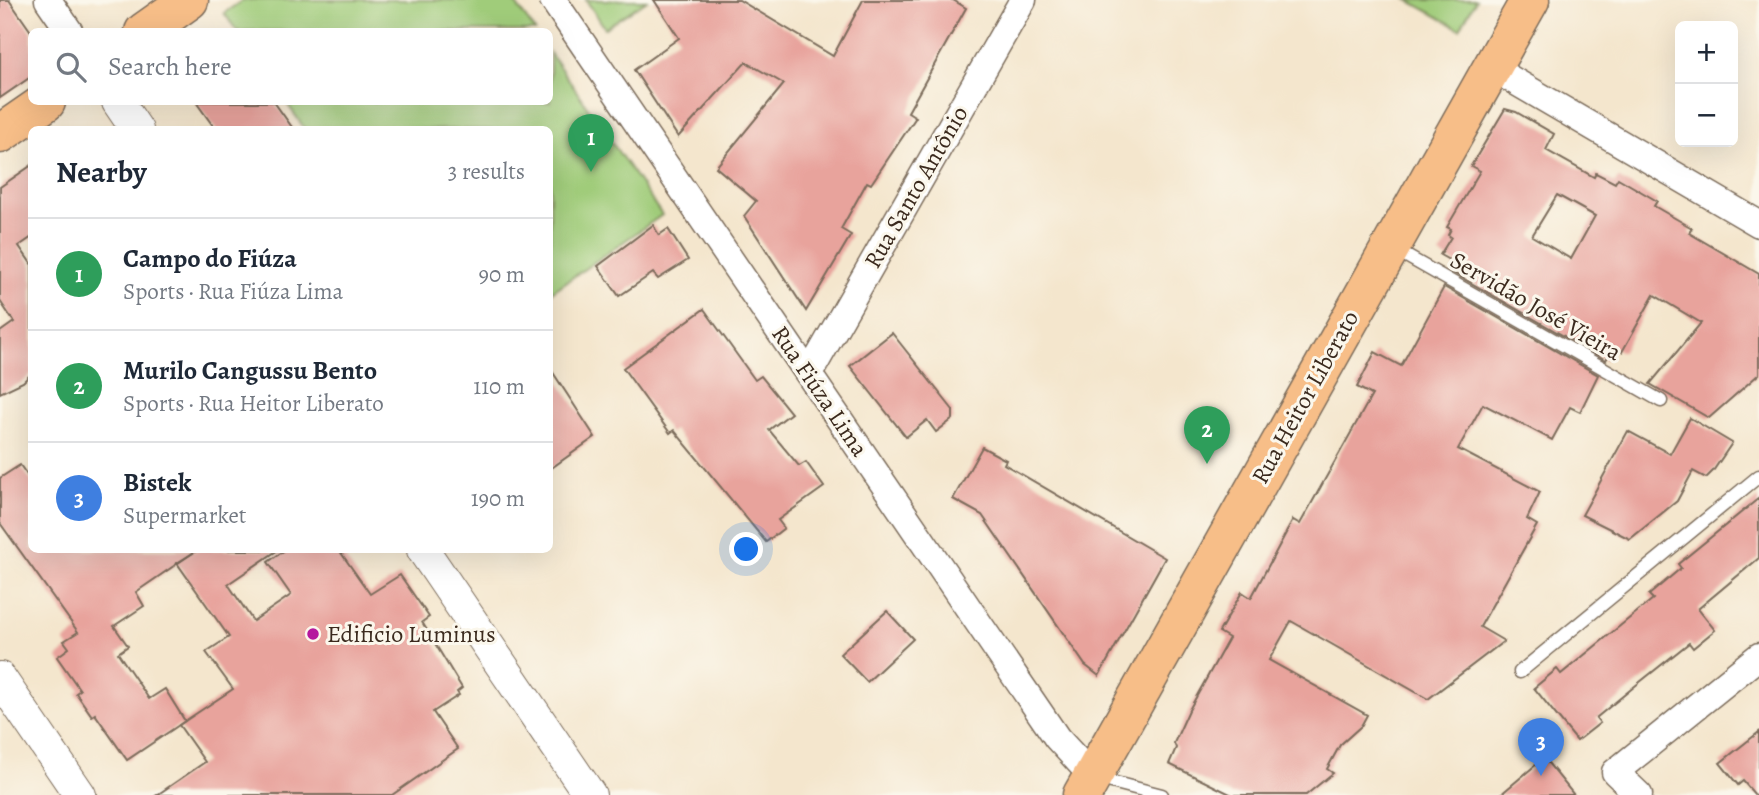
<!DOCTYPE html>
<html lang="en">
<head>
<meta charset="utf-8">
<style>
	:root { --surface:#fff; --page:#f6f6f7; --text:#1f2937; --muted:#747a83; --line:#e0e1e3; --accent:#7c3aed }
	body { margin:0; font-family:Alegreya,serif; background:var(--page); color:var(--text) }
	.controls { position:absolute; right:21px; top:21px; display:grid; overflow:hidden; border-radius:10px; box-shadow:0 7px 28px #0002 }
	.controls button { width:63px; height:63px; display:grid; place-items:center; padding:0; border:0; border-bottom:2px solid var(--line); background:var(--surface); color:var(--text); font:35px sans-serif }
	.you { position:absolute; left:747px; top:550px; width:24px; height:24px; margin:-18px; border:5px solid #fff; border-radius:50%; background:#1a73e8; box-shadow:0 0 0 10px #1a73e833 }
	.badge { display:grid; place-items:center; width:46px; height:46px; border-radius:50%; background:var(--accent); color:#fff; font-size:23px; font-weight:700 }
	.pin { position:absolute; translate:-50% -58px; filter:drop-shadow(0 2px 4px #0008) }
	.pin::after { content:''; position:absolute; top:37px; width:24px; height:21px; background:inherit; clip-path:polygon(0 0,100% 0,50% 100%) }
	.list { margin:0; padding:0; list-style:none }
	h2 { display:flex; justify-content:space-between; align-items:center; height:91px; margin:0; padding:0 28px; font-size:30px }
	h2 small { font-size:23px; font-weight:400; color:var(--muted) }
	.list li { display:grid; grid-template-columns:46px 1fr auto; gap:21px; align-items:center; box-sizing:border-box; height:112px; padding:0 28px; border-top:2px solid var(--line) }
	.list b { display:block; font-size:26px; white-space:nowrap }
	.list p { margin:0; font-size:23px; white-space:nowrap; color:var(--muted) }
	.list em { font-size:23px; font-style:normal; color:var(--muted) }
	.icon { flex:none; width:38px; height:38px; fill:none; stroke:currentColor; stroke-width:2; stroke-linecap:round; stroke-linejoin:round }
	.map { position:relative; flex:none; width:1759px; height:795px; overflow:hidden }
	.search { position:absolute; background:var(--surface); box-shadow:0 7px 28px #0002; left:28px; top:28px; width:525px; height:77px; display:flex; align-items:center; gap:18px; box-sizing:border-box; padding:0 24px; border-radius:10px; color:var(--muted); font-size:26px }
	.panel { position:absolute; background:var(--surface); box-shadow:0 7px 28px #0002; left:28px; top:126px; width:525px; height:427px; border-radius:10px }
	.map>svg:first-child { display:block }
</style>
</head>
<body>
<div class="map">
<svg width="1759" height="795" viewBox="0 0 1759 795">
	<rect width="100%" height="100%" fill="#fbf7ec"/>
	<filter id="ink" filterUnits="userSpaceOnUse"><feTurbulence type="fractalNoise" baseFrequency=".0143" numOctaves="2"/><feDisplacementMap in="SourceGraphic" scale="14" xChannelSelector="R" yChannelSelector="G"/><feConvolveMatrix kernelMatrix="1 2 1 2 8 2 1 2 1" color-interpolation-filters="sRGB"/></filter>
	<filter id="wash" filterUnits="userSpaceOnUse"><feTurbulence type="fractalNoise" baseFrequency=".00686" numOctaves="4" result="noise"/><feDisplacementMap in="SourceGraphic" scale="28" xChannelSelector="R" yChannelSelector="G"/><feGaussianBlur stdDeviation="1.57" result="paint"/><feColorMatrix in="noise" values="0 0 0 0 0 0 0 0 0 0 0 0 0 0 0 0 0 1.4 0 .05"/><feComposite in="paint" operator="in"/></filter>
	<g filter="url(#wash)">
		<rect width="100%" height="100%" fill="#f4e6cd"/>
		<g fill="#a0cc7a" stroke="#6e7b4c" stroke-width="2">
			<path d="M 243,0 L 513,0 L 535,31 L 237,31 L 224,13 Z"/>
			<path d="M 586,0 L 647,0 L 605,28 Z"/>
			<path d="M 1408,0 L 1476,0 L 1460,29 Z"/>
			<path d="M 550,53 L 662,215 L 550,293 L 550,130 L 305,129 L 286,102 L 550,102 Z"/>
		</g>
		<g id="blocks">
			<g fill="#e8a39c" fill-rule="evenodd">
				<path d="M 0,0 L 9,0 L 32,33 L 32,76 L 0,98 Z"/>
				<path d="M 654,0 L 739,0 L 833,56 L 863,0 L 953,0 L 966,8 L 908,112 L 916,117 L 871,184 L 867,182 L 841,229 L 851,235 L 806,311 L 744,216 L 756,201 L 716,167 L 784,84 L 746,62 L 678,137 L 634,70 L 679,38 Z"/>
				<path d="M 196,102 L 274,102 L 294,130 L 216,130 Z"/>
				<path d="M 1505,109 L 1516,112 L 1554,134 L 1546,150 L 1594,177 L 1596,173 L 1615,183 L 1618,178 L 1657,201 L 1654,206 L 1692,228 L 1689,233 L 1759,274 L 1759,374 L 1709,418 L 1650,384 L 1701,323 L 1654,295 L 1622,352 L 1613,347 L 1606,360 L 1452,272 L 1456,264 L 1440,255 L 1451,237 L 1448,235 L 1451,229 L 1447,227 L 1480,171 L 1471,166 ZM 1557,195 L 1595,216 L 1571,259 L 1532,236 Z"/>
				<path d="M 32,165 L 32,237 L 19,246 L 32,265 L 32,373 L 23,382 L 0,393 L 0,332 L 14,322 L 0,301 L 0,187 Z"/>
				<path d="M 653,225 L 659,235 L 668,229 L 688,260 L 658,279 L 653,273 L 619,296 L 598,266 Z"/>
				<path d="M 1444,287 L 1598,375 L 1580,412 L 1570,407 L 1552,440 L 1483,404 L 1458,449 L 1540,492 L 1527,519 L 1537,525 L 1480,627 L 1504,641 L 1428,699 L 1291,621 L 1269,660 L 1367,715 L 1361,726 L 1340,745 L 1327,769 L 1333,773 L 1306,795 L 1232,795 L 1169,764 L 1176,748 L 1174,743 L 1189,710 L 1229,638 L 1219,632 L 1242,592 L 1251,598 L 1293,520 L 1300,524 L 1372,395 L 1357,387 L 1375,352 L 1401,366 Z"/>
				<path d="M 704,309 L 755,380 L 761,376 L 791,413 L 769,430 L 799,466 L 806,462 L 824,487 L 778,520 L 784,528 L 766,542 L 674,430 L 670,433 L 623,368 Z"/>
				<path d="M 892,333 L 953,410 L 953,419 L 936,432 L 927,420 L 906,437 L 850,366 Z"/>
				<path d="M 550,368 L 595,437 L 550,469 Z"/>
				<path d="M 1690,418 L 1732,443 L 1713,471 L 1706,478 L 1693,471 L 1677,501 L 1630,539 L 1582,515 L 1628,431 L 1670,454 Z"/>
				<path d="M 982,447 L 1006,460 L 1004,464 L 1165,558 L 1099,676 L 1085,665 L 982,515 L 953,499 Z"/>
				<path d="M 20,465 L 32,482 L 32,550 L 197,550 L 136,592 L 144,606 L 114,626 L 128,646 L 118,653 L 149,699 L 165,689 L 185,721 L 127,760 L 95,714 L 92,716 L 76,693 L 80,690 L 57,657 L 69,648 L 64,641 L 78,632 L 0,523 L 0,478 Z"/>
				<path d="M 1759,498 L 1759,558 L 1698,609 L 1715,630 L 1693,648 L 1689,643 L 1635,686 L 1596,718 L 1600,723 L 1577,741 L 1534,688 L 1557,669 L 1561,674 L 1653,599 L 1649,595 L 1681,568 L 1678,564 Z"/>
				<path d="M 198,550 L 278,550 L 228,584 L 253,621 L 291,595 L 268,562 L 285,550 L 339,550 L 370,594 L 400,575 L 429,617 L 422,622 L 462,688 L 457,692 L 459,695 L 433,712 L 458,749 L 392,795 L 157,795 L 205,762 L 179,725 L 233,689 L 206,652 L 229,637 L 177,563 Z"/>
				<path d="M 887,611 L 913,639 L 867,682 L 840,654 Z"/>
				<path d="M 1759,732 L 1759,795 L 1755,795 L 1743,781 L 1738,785 L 1720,763 Z"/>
				<path d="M 1544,758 L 1574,795 L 1500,795 Z"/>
			</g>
		</g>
	</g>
	<g filter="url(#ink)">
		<use href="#blocks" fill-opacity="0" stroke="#7c6c5b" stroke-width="2"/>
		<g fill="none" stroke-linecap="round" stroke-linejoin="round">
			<g stroke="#7c6c5b" stroke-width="15">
				<g id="service">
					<path d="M 1394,249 L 1661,401"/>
					<path d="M 1520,672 L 1759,476"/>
					<path d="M 1096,778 L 1162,795"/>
				</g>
			</g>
			<g stroke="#7c6c5b" stroke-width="29">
				<g id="minor">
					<path d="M 48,0 L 70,32"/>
					<path d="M 553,0 L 1057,738 L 1093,777"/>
					<path d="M 1492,68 L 1759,224"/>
					<path d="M 809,374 L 1023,0"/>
					<path d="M 1639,795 L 1615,772 L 1759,656"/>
				</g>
			</g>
			<g stroke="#7c6c5b" stroke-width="34">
				<g id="tertiary">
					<path d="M 118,102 L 137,130"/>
					<path d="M 423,550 L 590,795"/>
					<path d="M 0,678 L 80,795"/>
				</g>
			</g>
			<g stroke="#7c6c5b" stroke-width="41">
				<g id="primary">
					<path d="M 144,32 L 189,0"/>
					<path d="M 0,134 L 46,102"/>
					<path d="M 1082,795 L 1530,0"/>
				</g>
			</g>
			<use href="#service" stroke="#fff" stroke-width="12"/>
			<use href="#minor" stroke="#fff" stroke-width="26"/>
			<use href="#tertiary" stroke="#fff" stroke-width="32"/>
			<use href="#primary" stroke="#f7be88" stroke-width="38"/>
		</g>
	</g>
	<circle fill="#b5179e" stroke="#fbf7ec" stroke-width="2.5" cx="313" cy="634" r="7"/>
	<g text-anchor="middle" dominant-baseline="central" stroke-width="6" stroke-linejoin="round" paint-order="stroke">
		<g font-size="24" fill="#3b2a1e" stroke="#fbf7ec">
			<text transform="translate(916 187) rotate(-60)">Rua Santo Antônio</text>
			<text transform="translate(1536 306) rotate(30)">Servidão José Vieira</text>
			<text transform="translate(820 391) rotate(56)">Rua Fiúza Lima</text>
			<text transform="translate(1305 397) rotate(-61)">Rua Heitor Liberato</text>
		</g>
		<g font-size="24" fill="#3b2a1e" stroke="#fbf7ec" text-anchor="start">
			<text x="327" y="634">Edificio Luminus</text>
		</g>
	</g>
</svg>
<div class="controls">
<button>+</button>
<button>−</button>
</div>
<div class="you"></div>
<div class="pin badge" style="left:591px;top:172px;background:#2e9e5b">1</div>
<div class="pin badge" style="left:1207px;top:464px;background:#2e9e5b">2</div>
<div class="pin badge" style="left:1541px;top:776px;background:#3f7fe0">3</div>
<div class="search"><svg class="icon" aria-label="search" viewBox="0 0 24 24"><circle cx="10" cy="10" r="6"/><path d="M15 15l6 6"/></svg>Search here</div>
<section class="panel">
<h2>Nearby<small>3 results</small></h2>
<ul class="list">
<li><span class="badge" style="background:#2e9e5b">1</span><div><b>Campo do Fiúza</b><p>Sports · Rua Fiúza Lima</p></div><em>90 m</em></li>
<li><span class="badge" style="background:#2e9e5b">2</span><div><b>Murilo Cangussu Bento</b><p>Sports · Rua Heitor Liberato</p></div><em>110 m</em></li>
<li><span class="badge" style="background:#3f7fe0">3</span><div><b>Bistek</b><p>Supermarket</p></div><em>190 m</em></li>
</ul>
</section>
</div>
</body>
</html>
